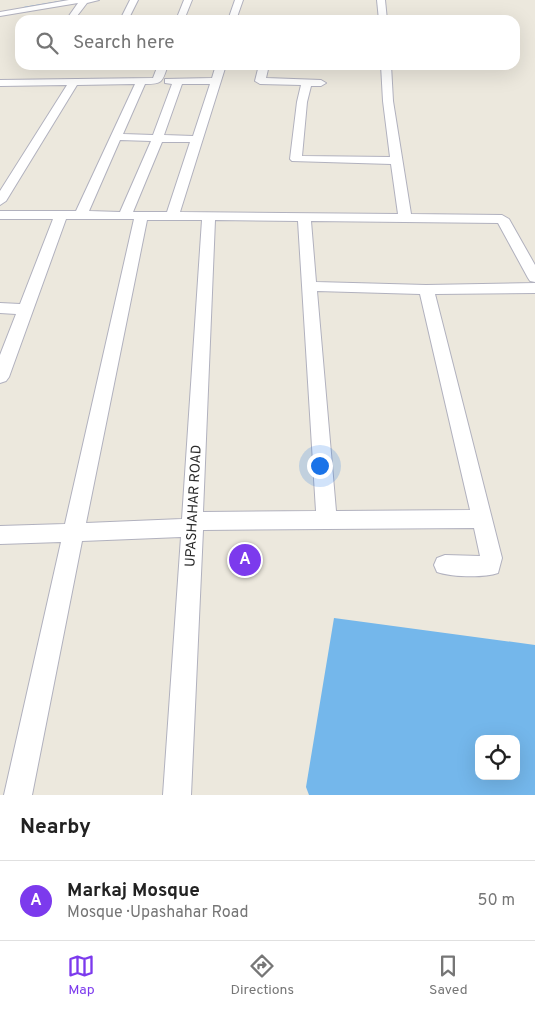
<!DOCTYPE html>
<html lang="en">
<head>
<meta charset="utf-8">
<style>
	:root { --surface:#fff; --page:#f2f2f2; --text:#222; --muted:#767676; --line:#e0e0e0; --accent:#7c3aed }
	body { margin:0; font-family:Overpass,sans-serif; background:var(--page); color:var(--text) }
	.controls { position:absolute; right:15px; bottom:15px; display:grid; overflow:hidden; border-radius:10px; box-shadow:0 5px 20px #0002 }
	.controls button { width:45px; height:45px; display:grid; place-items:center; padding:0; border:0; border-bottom:1px solid var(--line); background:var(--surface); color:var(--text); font:25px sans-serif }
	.you { position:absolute; left:319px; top:465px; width:18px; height:18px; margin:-12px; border:4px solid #fff; border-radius:50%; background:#1a73e8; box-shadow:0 0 0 8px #1a73e833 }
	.badge { display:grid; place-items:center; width:32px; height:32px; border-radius:50%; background:var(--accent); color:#fff; font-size:16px; font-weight:700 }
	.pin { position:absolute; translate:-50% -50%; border:2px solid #fff; box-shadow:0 1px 5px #0006 }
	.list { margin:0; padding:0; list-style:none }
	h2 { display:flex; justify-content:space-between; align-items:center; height:65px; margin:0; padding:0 20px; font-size:21px }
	h2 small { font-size:16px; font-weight:400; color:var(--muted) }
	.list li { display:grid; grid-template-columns:32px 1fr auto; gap:15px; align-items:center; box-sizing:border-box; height:80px; padding:0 20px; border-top:1px solid var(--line) }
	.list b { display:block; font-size:19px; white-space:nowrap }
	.list p { margin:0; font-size:16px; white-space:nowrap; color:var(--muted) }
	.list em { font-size:16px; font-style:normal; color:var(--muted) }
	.icon { flex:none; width:28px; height:28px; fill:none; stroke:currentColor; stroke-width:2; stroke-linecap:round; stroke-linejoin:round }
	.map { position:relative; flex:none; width:535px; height:795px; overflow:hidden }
	.search { position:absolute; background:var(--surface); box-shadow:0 5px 20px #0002; left:15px; right:15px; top:15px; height:55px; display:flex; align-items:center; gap:12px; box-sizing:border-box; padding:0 18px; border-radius:15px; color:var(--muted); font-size:19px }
	.sheet { height:145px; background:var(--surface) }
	nav { display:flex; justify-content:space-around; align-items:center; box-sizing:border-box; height:70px; border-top:1px solid var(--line); background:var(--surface); font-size:14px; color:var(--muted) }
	nav a { display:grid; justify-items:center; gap:2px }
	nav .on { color:var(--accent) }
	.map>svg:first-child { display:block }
</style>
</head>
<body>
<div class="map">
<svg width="535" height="795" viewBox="0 0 535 795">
	<rect width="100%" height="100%" fill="#ece8dd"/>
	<path fill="#74b7eb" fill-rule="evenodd" d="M 334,618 L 535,645 L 535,795 L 309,795 L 306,787 ZM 479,739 L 516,739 L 516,776 L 479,776 Z"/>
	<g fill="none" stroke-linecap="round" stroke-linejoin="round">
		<path stroke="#74b7eb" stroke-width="2.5" d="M 25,8 L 73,0"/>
		<g stroke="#b1b1be" stroke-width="2">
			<g id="minor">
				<path d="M 69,0 L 99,0 L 87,3 L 74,20 L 66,20 L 78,3 L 0,16 L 0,12 Z"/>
				<path d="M 130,0 L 138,0 L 128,20 L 120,20 Z"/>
				<path d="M 184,0 L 192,0 L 184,20 L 176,20 Z"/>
				<path d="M 235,0 L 243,0 L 236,20 L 228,20 Z"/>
				<path d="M 377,0 L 385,0 L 387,20 L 379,20 Z"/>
				<path d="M 158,65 L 168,65 C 162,82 163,84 145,84 L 123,134 L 153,135 L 172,84 L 165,83 L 165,79 L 212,78 L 216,65 L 226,65 L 180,212 L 398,214 L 391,164 L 292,161 L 290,159 L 297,102 L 301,85 L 260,84 L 255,81 L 259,65 L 269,65 L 266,78 L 321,80 L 326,83 L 321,86 L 311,86 L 307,102 L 302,156 L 390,157 L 383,101 L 381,65 L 391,65 L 393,101 L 411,214 L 502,215 L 509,219 L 535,265 L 535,282 L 530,281 L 528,278 L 498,223 L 311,221 L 316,282 L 426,285 L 535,283 L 535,293 L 435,294 L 502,558 L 498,573 C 484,578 451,577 437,572 L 434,565 L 437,558 L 445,555 L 480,556 L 474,528 L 203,530 L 191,795 L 163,795 L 181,537 L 82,541 L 32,795 L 4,795 L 61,542 L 0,544 L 0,526 L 65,524 L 134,219 L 66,219 L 9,377 L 6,381 L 0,383 L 0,355 L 16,314 L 0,313 L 0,303 L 20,304 L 53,219 L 0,219 L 0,211 L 76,211 L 135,84 L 77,85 L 6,201 L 0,205 L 0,191 L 67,85 L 0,86 L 0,80 L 153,78 ZM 182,84 L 210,84 L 193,136 L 164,135 ZM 120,140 L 151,141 L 120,212 L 89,211 ZM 162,142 L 190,142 L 167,212 L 133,212 ZM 147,220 L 202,220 L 182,519 L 86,523 ZM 215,220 L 298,221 L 316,511 L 203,512 ZM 317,291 L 420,294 L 470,510 L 336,511 Z"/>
			</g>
		</g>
		<use href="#minor" fill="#fff" fill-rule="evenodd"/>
	</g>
	<g text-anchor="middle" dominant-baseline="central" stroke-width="5" stroke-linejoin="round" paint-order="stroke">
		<g font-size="14" fill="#2b2b2b" stroke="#fff">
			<text transform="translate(194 506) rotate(-87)">UPASHAHAR ROAD</text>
		</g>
	</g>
</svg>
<div class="controls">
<button><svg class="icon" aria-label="locate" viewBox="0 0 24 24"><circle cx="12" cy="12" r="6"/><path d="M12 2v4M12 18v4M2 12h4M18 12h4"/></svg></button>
</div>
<div class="you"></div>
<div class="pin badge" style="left:245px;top:560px">A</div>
<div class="search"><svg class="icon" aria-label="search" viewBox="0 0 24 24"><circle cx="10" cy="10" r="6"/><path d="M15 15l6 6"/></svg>Search here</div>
</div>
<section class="sheet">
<h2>Nearby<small></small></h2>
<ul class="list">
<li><span class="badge">A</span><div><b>Markaj Mosque</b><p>Mosque · Upashahar Road</p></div><em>50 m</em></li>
</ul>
</section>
<nav>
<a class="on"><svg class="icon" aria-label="map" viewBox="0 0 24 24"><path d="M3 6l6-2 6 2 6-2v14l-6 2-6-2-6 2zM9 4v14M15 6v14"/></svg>Map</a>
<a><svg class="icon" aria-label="directions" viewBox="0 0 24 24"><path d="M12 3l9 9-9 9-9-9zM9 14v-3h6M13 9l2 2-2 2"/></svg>Directions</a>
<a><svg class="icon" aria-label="saved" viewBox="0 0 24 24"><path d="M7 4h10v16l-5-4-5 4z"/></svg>Saved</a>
</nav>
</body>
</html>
